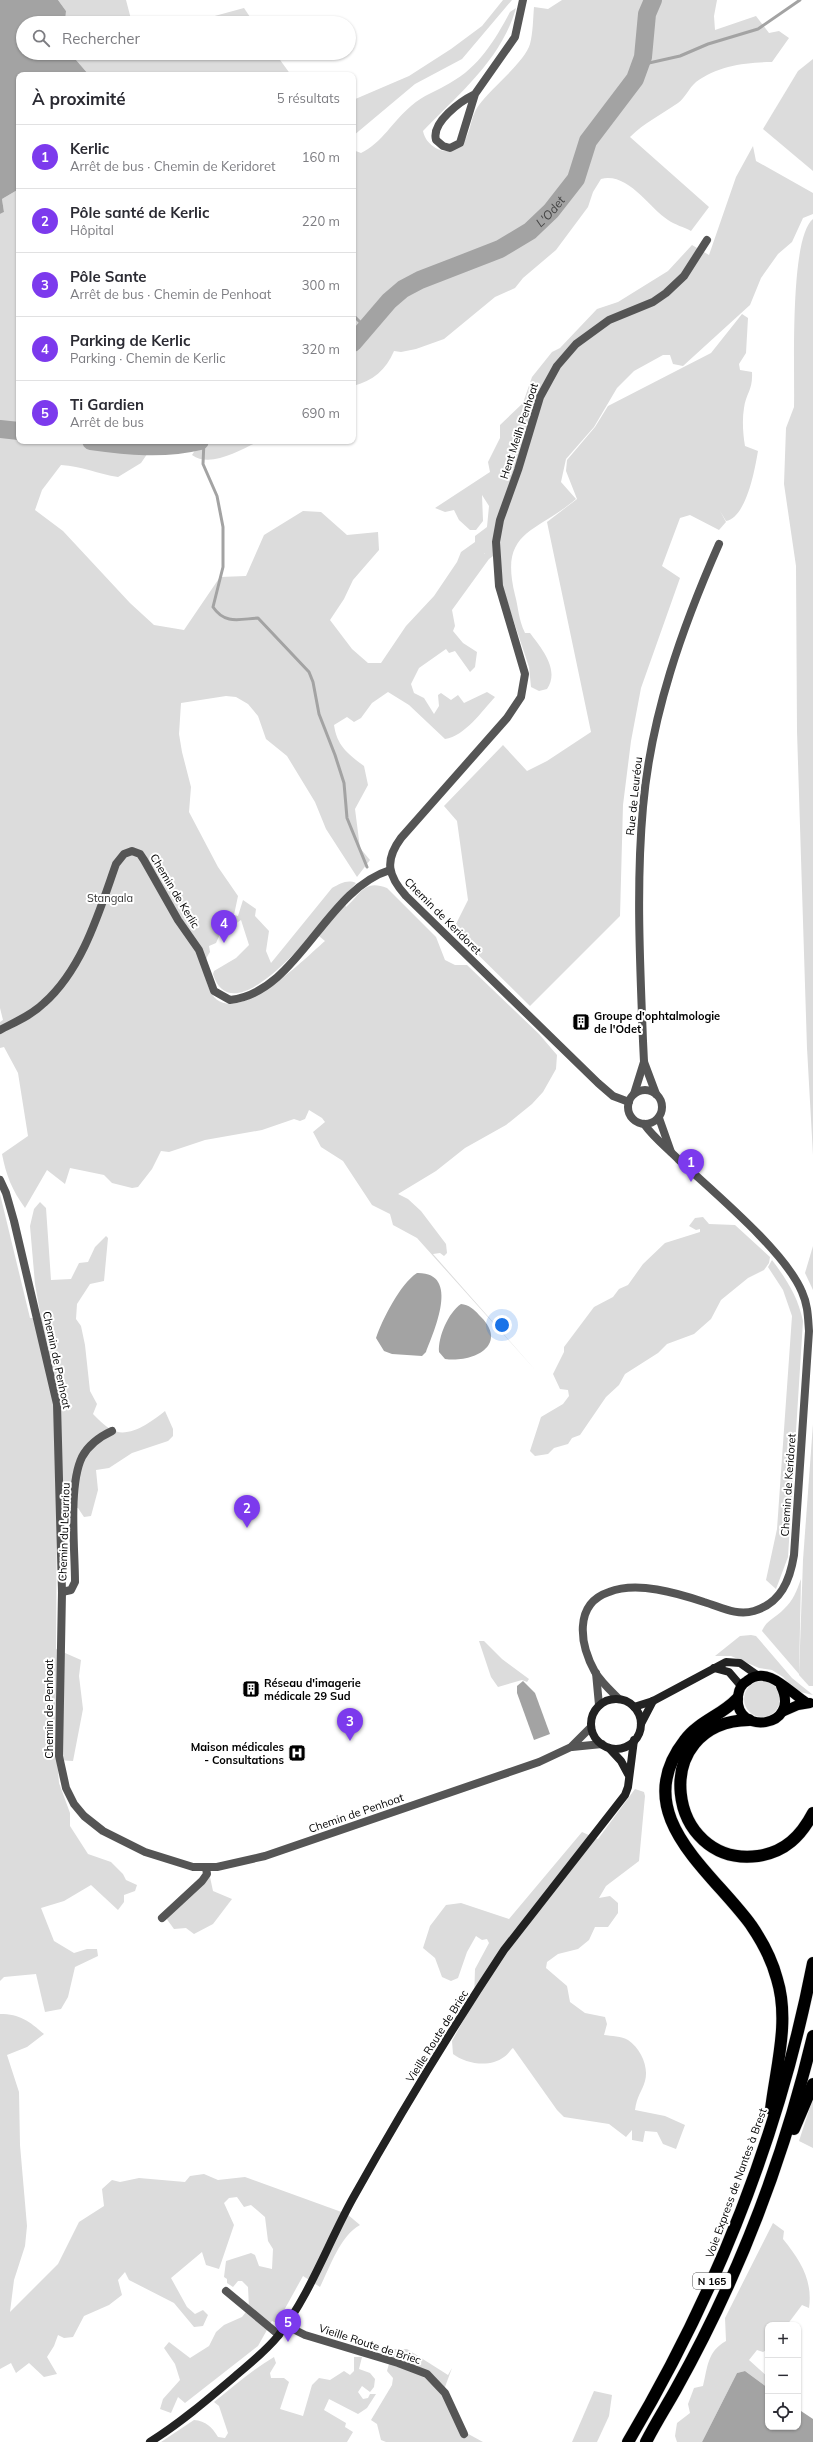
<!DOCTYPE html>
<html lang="fr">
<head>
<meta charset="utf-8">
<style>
	:root { --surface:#fff; --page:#f7f7f7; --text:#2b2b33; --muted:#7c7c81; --line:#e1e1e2; --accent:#7c3aed }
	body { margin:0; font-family:Mulish,sans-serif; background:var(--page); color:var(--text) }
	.controls { position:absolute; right:12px; bottom:12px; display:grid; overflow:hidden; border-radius:8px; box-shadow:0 1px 3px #0004 }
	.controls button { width:36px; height:36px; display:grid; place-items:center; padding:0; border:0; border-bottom:1px solid var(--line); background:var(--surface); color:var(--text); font:20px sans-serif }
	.you { position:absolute; left:502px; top:1325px; width:14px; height:14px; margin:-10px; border:3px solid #fff; border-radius:50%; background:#1a73e8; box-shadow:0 0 0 6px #1a73e833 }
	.badge { display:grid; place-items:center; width:26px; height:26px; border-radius:50%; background:var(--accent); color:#fff; font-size:13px; font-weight:700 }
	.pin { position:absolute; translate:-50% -33px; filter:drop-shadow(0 1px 2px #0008) }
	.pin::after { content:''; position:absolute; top:21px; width:14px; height:12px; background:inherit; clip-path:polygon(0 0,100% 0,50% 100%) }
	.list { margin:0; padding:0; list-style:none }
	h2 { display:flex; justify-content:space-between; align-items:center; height:52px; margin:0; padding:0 16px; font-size:17px }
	h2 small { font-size:13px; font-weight:400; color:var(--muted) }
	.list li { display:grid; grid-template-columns:26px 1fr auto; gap:12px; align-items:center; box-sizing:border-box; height:64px; padding:0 16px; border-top:1px solid var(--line) }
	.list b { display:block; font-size:15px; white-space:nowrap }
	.list p { margin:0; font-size:13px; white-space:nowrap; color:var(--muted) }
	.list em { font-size:13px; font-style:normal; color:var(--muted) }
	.icon { flex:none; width:22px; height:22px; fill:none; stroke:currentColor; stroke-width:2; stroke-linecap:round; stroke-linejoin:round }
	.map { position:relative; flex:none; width:813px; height:2442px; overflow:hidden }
	.search { position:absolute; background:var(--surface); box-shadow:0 1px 3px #0004; left:16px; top:16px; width:340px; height:44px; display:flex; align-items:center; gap:10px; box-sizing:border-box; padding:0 14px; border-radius:22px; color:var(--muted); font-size:15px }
	.panel { position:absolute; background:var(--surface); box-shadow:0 1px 3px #0004; left:16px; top:72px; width:340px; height:372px; border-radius:8px }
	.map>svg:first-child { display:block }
</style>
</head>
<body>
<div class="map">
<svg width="813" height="2442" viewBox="0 0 813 2442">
	<rect width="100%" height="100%" fill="#fff"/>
	<g fill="#dcdcdc" fill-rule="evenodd">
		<path d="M 58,0 L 126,0 L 132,23 L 65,23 L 66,11 Z"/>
		<path d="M 503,0 L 512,0 L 462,59 L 415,84 L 353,136 L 353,100 L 409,76 L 451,49 L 482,26 Z"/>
		<path d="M 562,0 L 717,0 L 714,16 L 715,30 L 756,16 L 769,33 L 779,31 L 789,38 L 772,62 C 746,62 717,66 696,82 C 689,88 685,98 678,103 C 662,114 644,123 630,137 L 709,207 L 691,231 C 684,227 675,225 668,220 C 649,208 628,172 601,179 L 593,192 L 588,207 L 556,250 L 523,278 L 515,288 L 495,297 L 444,339 L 416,349 L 401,352 L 394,351 C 386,370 373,381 353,386 L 353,296 L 355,292 L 353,281 L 353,150 L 361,153 C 382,143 393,121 411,106 C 423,95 437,91 450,83 C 479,67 495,40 510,12 L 516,8 C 502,59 458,95 423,131 C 426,147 447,158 460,146 C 472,135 469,118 479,105 C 490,89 525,62 530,44 C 533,33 533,19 534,7 L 548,9 Z"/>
		<path d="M 244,8 L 254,23 L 189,23 Z"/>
		<path d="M 70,53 L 275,53 L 291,75 L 89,75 Z"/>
		<path d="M 813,59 L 813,171 L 763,129 L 798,71 Z"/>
		<path d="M 753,146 L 756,161 L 813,193 L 813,214 L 803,218 L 792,242 L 778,254 L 761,278 L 750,305 L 683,366 L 673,364 L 670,355 L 663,355 L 634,371 L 617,388 L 594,427 L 566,459 L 561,482 L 576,499 C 535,534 499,530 515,595 C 519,610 518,618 525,633 L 530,633 C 542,649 560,670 547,689 L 539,691 L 531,687 L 529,667 L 503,589 L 496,554 L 489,559 L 452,610 L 455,626 L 453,631 L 463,643 L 477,652 L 475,667 L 470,672 L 455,651 L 449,653 L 446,649 L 419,668 L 411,684 L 414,693 L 424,698 L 434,714 L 439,706 L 438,695 L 441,693 L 451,700 L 458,695 L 464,703 L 487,692 L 495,697 C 482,711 465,736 445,739 L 409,705 L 388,692 L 372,703 L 361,718 L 354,722 L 347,717 L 334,725 C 337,746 348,754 364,766 L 368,785 L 355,809 L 360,848 L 370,860 L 357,877 L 326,829 L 315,802 L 287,756 L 266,739 L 258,716 L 248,704 L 236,697 L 226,696 L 181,703 L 179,734 L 182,752 L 191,787 L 189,812 L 218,867 L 238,896 L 234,915 L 238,916 L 243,900 L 256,909 L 255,916 L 269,931 L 266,951 L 271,963 L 332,888 C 340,884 347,879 356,883 L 343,898 L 346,907 C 361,894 364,879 387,888 L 436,937 L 445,960 L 455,965 L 467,965 L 539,1034 L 557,1055 L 556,1069 L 543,1092 L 532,1104 L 506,1125 L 465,1148 L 436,1171 L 398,1194 L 408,1199 L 421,1211 L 446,1244 L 447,1253 L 444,1256 L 440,1253 L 433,1254 L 537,1372 L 417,1238 L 393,1225 L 390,1214 L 372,1205 L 343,1161 L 321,1147 L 313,1132 L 325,1122 L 322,1118 L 309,1110 L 305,1119 L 300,1121 L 294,1119 L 262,1130 L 205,1140 L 169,1152 L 161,1151 L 152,1169 L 138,1187 L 132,1188 L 112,1183 L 104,1175 L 70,1168 L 65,1184 L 47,1170 L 25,1208 C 12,1190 6,1175 2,1154 L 28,1136 L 18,1073 L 4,1047 L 0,1048 L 0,1022 L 3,1020 L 0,1008 L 0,214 L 4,212 L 2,199 L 19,189 L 19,441 L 156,441 L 141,463 L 118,477 C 98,474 82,466 61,465 L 42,490 L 35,510 L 63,531 L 130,603 L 154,625 L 184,630 L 220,577 L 246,576 L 264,535 L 303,511 L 321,512 L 347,535 L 378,532 L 379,550 L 353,580 L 344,599 L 330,620 L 352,649 L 368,663 L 381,663 L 406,626 L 434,596 L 457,562 L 461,552 L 475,542 L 485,554 L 475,542 L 475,536 L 487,527 L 489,506 L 482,495 L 483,521 L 476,530 L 470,530 L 459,520 L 454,510 L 445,512 L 435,508 L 490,472 L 488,462 L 500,438 L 500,425 L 523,403 L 532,377 L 552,352 L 560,348 L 597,309 L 618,302 L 668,271 L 692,245 L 709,255 L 736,177 ZM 241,920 L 249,945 L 236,958 L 214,971 L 213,974 C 230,1029 297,951 314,932 L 325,941 C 305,958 226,1039 208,986 C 203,972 202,964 210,952 L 209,946 L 216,943 L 220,934 Z"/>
		<path d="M 813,219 L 813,1155 L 807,1048 L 797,731 L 796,566 L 784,484 L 786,428 L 794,407 C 795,373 789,238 813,219 Z"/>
		<path d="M 742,314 L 748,318 L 746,353 L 739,364 L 740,370 L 752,372 C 753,390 746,393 744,408 C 742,420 743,434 745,446 L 758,451 C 755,468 747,517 726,521 L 720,511 L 726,522 L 719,530 L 690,515 L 680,518 L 662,566 L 680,578 L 641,688 L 631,741 L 623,805 L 620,916 L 530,1006 L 453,930 L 468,900 L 457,821 L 444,806 L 503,745 L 527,771 L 547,761 L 591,732 L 547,522 L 577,499 L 566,471 L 567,460 L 595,427 L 608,406 L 711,353 Z"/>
		<path d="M 201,441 L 260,441 C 241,449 211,469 192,455 Z"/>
		<path d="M 0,1194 L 30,1318 L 41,1318 L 35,1284 L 30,1226 L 34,1209 L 40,1202 L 46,1208 L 51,1280 L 71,1279 L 79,1263 L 88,1262 L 95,1247 L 106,1236 L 108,1238 L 104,1281 L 90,1284 L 77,1304 L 76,1319 L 81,1326 L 85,1345 L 90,1391 L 97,1404 L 93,1414 C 98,1419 104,1425 110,1429 C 128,1440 151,1422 165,1411 L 173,1429 L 173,1436 L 168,1441 L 132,1453 L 109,1468 L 96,1470 L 98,1490 L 91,1516 L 84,1517 L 78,1508 L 57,1508 L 56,1649 L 81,1660 L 79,1676 L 83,1709 L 73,1761 L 57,1760 L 59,1783 L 70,1813 L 70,1826 L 88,1854 L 111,1862 L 123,1874 L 126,1880 L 137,1885 L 135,1891 L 124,1895 L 124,1902 L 118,1910 L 91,1885 L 64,1901 L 41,1908 L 54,1941 L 74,1953 L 87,1949 L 97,1949 L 98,1956 L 75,1967 L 68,1997 L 61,2009 L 45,2012 L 36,1974 L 4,1977 L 0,1981 Z"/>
		<path d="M 703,1217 L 709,1224 L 735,1225 L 770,1257 L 769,1263 L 764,1270 L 748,1278 L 721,1300 L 711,1319 L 694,1334 L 667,1344 L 658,1353 L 625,1374 L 619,1385 L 606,1397 L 580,1435 L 572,1438 L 568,1444 L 554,1448 L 548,1454 L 535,1456 L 530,1451 L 541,1417 L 563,1404 L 569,1396 L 568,1390 L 560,1389 L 553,1374 L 564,1352 L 564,1347 L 594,1307 L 613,1297 L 619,1289 L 628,1285 L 643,1264 L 665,1243 L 700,1232 L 700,1229 L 696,1230 L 689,1226 L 695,1218 Z"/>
		<path d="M 813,1246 L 813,1290 L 805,1273 Z"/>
		<path d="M 772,1260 C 787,1280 798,1297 803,1321 L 788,1557 L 776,1589 L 766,1580 L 777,1529 L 792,1316 L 783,1290 L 768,1267 Z"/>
		<path d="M 813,1424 L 813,1686 L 809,1686 L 799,1675 L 803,1560 Z"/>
		<path d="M 801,1579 L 799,1674 L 762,1631 C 767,1619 776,1618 784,1609 C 793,1601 797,1590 801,1579 Z"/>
		<path d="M 751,1635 L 756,1636 L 792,1678 L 813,1695 L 796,1691 L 783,1677 L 772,1670 L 759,1668 L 731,1656 L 715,1656 L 740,1636 Z"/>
		<path d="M 479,1641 L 484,1641 L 502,1659 L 529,1679 L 527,1682 L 522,1680 L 498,1687 L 491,1677 Z"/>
		<circle cx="762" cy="1699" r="18"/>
		<path d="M 635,1789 L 644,1792 L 645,1796 L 639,1861 L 606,1886 L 599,1898 L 610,1896 L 618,1903 L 618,1913 L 608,1927 L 595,1927 L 589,1940 L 578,1949 L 558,1954 L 547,1962 L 546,1968 L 567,1986 L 570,2002 L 585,2013 L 605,2017 L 607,2024 L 604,2035 C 611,2036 622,2036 628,2040 C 641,2049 649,2067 645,2081 C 642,2092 637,2095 635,2110 L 665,2116 L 685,2125 L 676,2149 L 663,2144 L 657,2132 L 645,2131 L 643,2142 L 632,2140 L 632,2130 L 626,2137 L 609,2124 L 564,2117 L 557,2110 L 513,2048 C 510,2050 508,2055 504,2057 C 490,2068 466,2064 453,2054 L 452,2041 L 474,2001 L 475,1969 L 489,1943 L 487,1939 L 482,1940 L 476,1936 L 467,1952 L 458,1978 L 451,1981 L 442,1977 L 435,1958 L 423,1948 L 430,1926 L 446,1905 L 461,1903 L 509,1919 L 582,1832 L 598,1839 Z"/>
		<path d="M 210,1877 L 213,1891 L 232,1899 L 213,1924 L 194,1934 L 186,1928 L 174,1929 L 166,1918 Z"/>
		<path d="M 0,2014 C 20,2014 29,2021 44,2034 L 27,2047 L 7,2055 L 19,2092 L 20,2145 L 27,2226 L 25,2246 L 14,2280 L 10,2312 L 58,2264 L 79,2222 L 104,2206 L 102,2189 L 112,2180 L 120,2182 L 139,2178 L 185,2182 L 190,2176 L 204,2174 L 218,2180 L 245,2177 L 347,2214 L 360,2225 C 340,2236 330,2267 320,2287 L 303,2276 L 277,2323 L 272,2321 L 258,2346 L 185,2403 L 178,2397 L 171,2413 L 160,2409 L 163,2399 L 180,2380 L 175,2364 L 164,2348 L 169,2342 L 190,2358 L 209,2346 L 216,2332 L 224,2325 L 242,2317 L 249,2308 L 248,2287 L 242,2281 L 238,2281 L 233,2287 L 227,2283 L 227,2279 L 224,2277 L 226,2261 L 251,2253 L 255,2255 L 259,2266 L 272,2269 L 273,2249 L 268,2241 L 265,2217 L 251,2205 L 244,2207 L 237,2197 L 229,2198 L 224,2203 L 234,2225 L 219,2269 L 206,2265 L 202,2252 L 171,2278 L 187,2307 L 195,2314 L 203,2310 L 208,2315 L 203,2326 L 194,2327 L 174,2303 L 129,2280 L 125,2272 L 118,2280 L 122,2295 L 109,2305 L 84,2316 L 73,2337 L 64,2338 L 58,2335 L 54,2346 L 47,2357 L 57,2374 L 44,2377 L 29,2363 L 16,2373 L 11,2363 L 0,2369 Z"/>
		<path d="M 813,2098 L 813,2148 L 799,2141 Z"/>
		<path d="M 773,2223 L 784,2231 L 783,2239 C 800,2260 813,2280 809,2308 L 802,2305 L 787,2325 L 768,2325 L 768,2349 L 763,2352 L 757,2350 L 749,2360 L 768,2377 L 768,2388 L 745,2371 L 737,2373 L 702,2442 L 677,2442 L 675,2436 L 677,2423 L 690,2413 L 688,2404 L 694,2388 L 703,2386 C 708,2366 707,2352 726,2341 L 725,2318 Z"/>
		<path d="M 393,2349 L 407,2349 L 448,2375 L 452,2368 L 442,2395 L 461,2430 L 483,2442 L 386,2442 L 381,2440 L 377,2424 L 371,2420 L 392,2385 L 393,2378 L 387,2371 Z"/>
		<path d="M 274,2357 L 276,2363 L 270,2373 L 271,2378 L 284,2378 L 289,2382 L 280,2409 L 303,2416 L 312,2385 L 319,2378 L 330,2380 L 344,2371 L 350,2375 L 354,2371 L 354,2357 L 362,2357 L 359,2369 L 370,2373 L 375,2379 L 374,2387 L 370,2392 L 362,2386 L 358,2392 L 363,2399 L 368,2398 L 370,2394 L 376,2394 L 367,2408 L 358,2414 L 329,2399 L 324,2410 L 346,2423 L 345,2427 L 353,2432 L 347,2442 L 161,2442 L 194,2420 C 206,2421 212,2427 218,2437 L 225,2438 L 228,2433 L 219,2406 L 214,2402 C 234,2386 252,2370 274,2357 Z"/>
		<path d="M 594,2391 L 612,2395 L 609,2416 L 597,2442 L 572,2442 Z"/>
	</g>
	<g fill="#a3a3a3">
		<path d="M 0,0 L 58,0 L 66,11 L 65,23 L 23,23 L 23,53 L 70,53 L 89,75 L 19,75 L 19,189 L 2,199 L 4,212 L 0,214 Z"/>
		<path d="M 417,1273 C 461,1272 434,1331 426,1352 L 422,1356 L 392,1354 L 384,1351 L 376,1338 C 382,1320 400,1284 417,1273 Z"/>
		<path d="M 461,1304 C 469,1305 474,1309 479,1315 C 510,1344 475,1363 445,1359 L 439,1352 C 438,1337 448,1313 461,1304 Z"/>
		<path d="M 523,1681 L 535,1693 L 550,1734 L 534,1740 L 517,1693 L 517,1686 Z"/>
		<path d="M 745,2371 L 768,2388 L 768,2427 L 798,2427 L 798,2409 L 813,2419 L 813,2442 L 702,2442 L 737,2373 Z"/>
	</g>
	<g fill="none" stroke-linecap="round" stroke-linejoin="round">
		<g stroke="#a3a3a3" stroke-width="3">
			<path d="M 640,65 L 680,56 L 708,44 L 758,29 L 800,0"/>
			<path d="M 353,315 L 366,328"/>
			<path d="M 204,441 L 203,464 L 217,496 L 223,527 L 223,567 L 213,607 C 225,625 240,619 258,618 L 309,672 L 313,682 L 319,714 L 335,755 L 344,783 L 347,818 L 367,867"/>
		</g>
		<g stroke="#a3a3a3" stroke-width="18">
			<path id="s1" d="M 353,343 L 389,301 L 403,289 L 420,280 L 500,249 L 530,231 L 551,211 L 576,179 L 588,141 L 635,79 L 643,57 L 647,14 L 653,0"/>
			<path d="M 0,429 L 19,431"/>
			<path d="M 91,441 C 127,446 163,450 200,441"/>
		</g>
		<g stroke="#dbdbdb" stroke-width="11">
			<g id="primary">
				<path d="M 781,1686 C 802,1729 733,1736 738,1696 C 739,1689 741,1684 747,1681 C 768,1664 790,1693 807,1703"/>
				<path d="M 782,1712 L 798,1705 L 810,1703"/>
			</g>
		</g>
		<g stroke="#dbdbdb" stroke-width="13">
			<g id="highway">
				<path d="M 737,1699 C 722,1715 698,1722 685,1740 C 627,1814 711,1870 751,1925 C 762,1941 772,1960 777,1979 C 790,2021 776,2067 771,2109"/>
				<path d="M 749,1720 C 647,1722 666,1868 758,1856 C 785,1852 801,1836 813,1813"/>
				<path d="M 794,2129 L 813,2084"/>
				<path d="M 628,2442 C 716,2294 780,2132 813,1963"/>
				<path d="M 646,2442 C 655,2424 666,2407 676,2389 C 737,2280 784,2158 813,2036"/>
			</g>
		</g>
		<g stroke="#555" stroke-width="8">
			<path d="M 475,94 C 461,101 431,122 436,140 L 443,146 L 450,148 L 460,143 L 475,94 L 515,37 L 523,0"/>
			<path d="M 0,1030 C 15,1022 32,1015 44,1003 C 83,968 99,912 116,864 L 124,854 L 132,851 L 140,854 L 144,860 L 178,920 L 199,950 L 214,991 L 230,1000 C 298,993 325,890 390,870"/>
			<circle cx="645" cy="1107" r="17"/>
			<path d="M 634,1094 L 644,1062"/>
			<path d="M 656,1094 L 644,1062 L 643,1041 C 640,963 636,885 643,807 C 651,715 682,628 719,544"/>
			<path d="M 629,1102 L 613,1096 L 598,1083 L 406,896 C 388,876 384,861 401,838 L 507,718 L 521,697 L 525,674 L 499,586 L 496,542 L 500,520 L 518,470 L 540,397 L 557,366 L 576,344 L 609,320 L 653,302 L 666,293 L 684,276 L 707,240"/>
			<path d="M 659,1118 L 671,1152"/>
			<path d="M 0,1180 L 6,1193 L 14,1221 L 57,1404 L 62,1592 L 59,1756 L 66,1788 L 74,1804 L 84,1816 L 103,1831 L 145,1852 L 193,1867 L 217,1867 L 265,1856 L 539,1762 L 571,1747 L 591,1727"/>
			<path d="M 62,1592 L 71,1590 L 75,1582 C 75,1549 68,1486 82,1457 C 89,1444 99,1437 112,1431"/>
			<path d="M 596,1673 L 599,1705"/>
			<path d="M 619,1699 C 611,1691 601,1682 595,1672 C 580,1645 573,1604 609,1592 C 637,1581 677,1593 704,1602 C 721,1607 736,1616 754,1611 C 781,1603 790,1580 794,1555 L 809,1331 C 808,1318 808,1305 802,1292 C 785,1251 712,1191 678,1159 C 666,1147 654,1138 644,1124"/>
			<path d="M 572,1747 L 602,1744"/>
			<path d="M 162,1918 L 202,1881 L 207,1874 L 206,1868"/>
			<path d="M 226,2291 L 279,2335"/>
			<path d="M 285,2325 L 305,2335 L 398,2363 L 427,2374 L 445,2393 L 464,2434"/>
		</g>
		<g stroke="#222" stroke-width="8">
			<path d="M 714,1668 L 729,1672 L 741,1686"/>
			<circle cx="616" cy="1724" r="25"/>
			<path d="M 634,1707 L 653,1701 L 726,1662 L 740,1663 L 757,1675"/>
			<path d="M 641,1724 L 653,1701"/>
			<path d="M 609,1748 L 621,1761 L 628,1774"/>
			<path d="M 150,2442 C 180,2423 206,2401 233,2378 C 248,2365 265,2352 278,2336 C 310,2295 328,2243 353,2198 C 400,2114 451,2030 504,1950 L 625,1795 L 628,1787 L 634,1740"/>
		</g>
		<use href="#primary" stroke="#000" stroke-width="10"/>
		<use href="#highway" stroke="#000" stroke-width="12"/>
	</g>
	<defs>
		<g id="building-square" transform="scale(0.9)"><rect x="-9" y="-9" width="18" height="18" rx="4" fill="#000" stroke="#fff"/><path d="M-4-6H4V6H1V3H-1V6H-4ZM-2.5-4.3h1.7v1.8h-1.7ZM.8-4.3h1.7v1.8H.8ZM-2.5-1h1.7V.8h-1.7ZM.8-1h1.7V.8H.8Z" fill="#fff"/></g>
		<g id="hospital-square" transform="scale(0.9)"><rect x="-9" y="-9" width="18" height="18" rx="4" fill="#000" stroke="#fff"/><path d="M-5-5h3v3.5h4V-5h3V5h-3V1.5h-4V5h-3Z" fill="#fff"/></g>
	</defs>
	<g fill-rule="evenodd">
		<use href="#building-square" x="581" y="1022"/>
		<use href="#building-square" x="251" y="1689"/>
		<use href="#hospital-square" x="297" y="1753"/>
	</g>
	<g text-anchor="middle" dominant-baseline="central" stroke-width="4" stroke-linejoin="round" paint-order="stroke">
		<rect fill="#fff" stroke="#4c4c4c" stroke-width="1" x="693" y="2273" width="38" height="16" rx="3"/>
		<g font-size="10" font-weight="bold" fill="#000">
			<text x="712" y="2281">N 165</text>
		</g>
		<g font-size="11" fill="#000" stroke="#fff">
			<text transform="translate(519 431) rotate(-72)">Hent Meilh Penhoat</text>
			<text transform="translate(634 796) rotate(-84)">Rue de Leuréou</text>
			<text transform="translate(175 891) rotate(59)">Chemin de Kerlic</text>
			<text transform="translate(443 916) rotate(45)">Chemin de Keridoret</text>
			<text transform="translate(57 1360) rotate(78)">Chemin de Penhoat</text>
			<text transform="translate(788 1485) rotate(-86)">Chemin de Keridoret</text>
			<text transform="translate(64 1532) rotate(-88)">Chemin du Leurriou</text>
			<text transform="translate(49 1709) rotate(-90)">Chemin de Penhoat</text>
			<text transform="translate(356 1813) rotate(-19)">Chemin de Penhoat</text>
			<text transform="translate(437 2036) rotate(-58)">Vieille Route de Briec</text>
			<text transform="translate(736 2183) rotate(-70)">Voie Express de Nantes à Brest</text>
			<text transform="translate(370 2344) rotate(18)">Vieille Route de Briec</text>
		</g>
		<g font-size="11" fill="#333" stroke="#fff">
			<text x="110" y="898">Stangala</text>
		</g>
		<g font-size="11" font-weight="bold" fill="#000" stroke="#fff" text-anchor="start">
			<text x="594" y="1016">Groupe d'ophtalmologie<tspan x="594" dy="13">de l'Odet</tspan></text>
			<text x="264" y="1683">Réseau d'imagerie<tspan x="264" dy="13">médicale 29 Sud</tspan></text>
			<text x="284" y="1747" text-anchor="end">Maison médicales<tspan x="284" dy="13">- Consultations</tspan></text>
		</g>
		<g font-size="12" font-style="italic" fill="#444" stroke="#fff">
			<text stroke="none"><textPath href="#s1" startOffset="242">L'Odet</textPath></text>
		</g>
	</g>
</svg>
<div class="controls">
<button>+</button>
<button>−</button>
<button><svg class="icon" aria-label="locate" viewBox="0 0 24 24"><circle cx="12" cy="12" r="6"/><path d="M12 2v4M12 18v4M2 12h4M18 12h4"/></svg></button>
</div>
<div class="you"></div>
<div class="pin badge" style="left:691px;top:1182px">1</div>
<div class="pin badge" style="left:247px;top:1528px">2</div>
<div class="pin badge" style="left:350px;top:1741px">3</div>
<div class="pin badge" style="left:224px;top:943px">4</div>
<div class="pin badge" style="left:288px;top:2342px">5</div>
<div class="search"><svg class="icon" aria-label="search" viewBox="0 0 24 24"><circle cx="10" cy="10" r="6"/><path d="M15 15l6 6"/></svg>Rechercher</div>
<section class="panel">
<h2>À proximité<small>5 résultats</small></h2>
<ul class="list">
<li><span class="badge">1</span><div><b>Kerlic</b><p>Arrêt de bus · Chemin de Keridoret</p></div><em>160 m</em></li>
<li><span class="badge">2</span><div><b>Pôle santé de Kerlic</b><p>Hôpital</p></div><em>220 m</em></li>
<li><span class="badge">3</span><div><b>Pôle Sante</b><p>Arrêt de bus · Chemin de Penhoat</p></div><em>300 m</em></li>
<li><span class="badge">4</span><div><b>Parking de Kerlic</b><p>Parking · Chemin de Kerlic</p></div><em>320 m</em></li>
<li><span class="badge">5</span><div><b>Ti Gardien</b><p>Arrêt de bus</p></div><em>690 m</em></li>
</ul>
</section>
</div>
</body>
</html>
